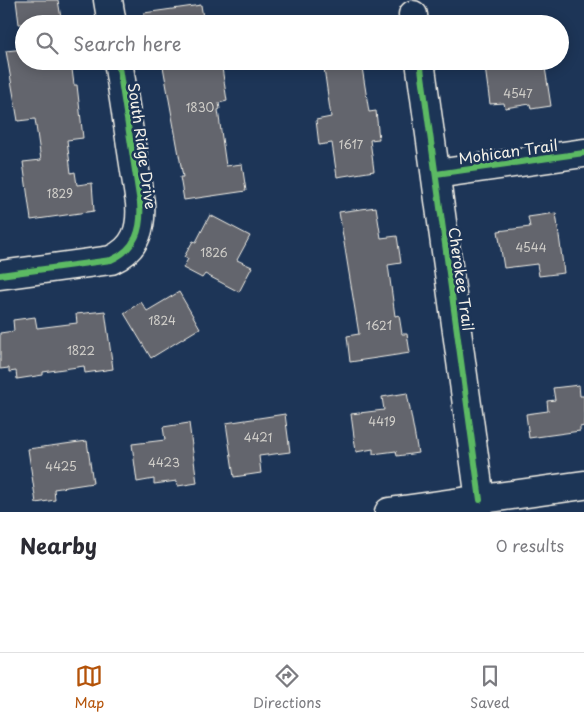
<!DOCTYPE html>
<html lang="en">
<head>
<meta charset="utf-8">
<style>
	:root { --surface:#fff; --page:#f7f7f7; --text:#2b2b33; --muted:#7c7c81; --line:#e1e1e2; --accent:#b45309 }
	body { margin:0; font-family:"Playpen Sans",sans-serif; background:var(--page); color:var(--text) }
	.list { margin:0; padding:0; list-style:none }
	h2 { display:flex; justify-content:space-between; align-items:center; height:65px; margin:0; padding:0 20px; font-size:21px }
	h2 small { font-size:16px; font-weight:400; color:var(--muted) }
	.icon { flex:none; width:28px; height:28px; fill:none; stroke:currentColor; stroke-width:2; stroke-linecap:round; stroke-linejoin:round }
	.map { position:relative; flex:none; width:584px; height:512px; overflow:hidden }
	.search { position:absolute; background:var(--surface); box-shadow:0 2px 12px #0003; left:15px; right:15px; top:15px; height:55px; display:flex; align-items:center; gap:12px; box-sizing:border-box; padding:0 18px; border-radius:28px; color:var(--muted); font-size:19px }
	.sheet { height:140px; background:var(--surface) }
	nav { display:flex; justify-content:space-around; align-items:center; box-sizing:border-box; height:70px; border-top:1px solid var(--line); background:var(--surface); font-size:14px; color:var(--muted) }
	nav a { display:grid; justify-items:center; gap:2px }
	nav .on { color:var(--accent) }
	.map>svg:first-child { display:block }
</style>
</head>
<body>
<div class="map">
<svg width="584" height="512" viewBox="0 0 584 512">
	<rect width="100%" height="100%" fill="#1d3557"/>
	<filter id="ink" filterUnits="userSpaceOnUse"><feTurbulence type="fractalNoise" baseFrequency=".02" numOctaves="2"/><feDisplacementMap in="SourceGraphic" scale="10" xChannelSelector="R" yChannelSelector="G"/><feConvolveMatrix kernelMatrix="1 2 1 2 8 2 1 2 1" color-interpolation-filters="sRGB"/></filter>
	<g filter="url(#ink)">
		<g fill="#63656d" stroke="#f4f1e8">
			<path d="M 16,0 L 58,0 L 62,24 L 19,24 Z"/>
			<path d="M 201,5 L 204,24 L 144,24 L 144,13 Z"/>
			<path d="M 24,49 L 24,61 L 71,61 L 74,85 L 77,85 L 83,138 L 67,140 L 71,173 L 75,172 L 77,185 L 92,183 L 94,211 L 31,220 L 23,162 L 41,160 L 35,119 L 18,121 L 6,51 Z"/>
			<path d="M 162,61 L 221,61 L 227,101 L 219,103 L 220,109 L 218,110 L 226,166 L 242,164 L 246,191 L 184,200 L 180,177 L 183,177 Z"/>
			<path d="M 323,61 L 361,61 L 369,112 L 376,111 L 379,139 L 370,140 L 374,171 L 337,177 L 332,143 L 319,145 L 316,120 L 331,117 Z"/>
			<path d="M 518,61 L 544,61 L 551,106 L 531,109 L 530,104 L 505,108 L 504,103 L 490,104 L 485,67 Z"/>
			<path d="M 376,207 L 381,238 L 397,236 L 401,263 L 388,265 L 395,316 L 399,315 L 402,334 L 407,334 L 410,353 L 350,362 L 347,336 L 359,334 L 339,212 Z"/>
			<path d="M 556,213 L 564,273 L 539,276 L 537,264 L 504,268 L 498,231 L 530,227 L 528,217 Z"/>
			<path d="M 210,215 L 250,236 L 237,260 L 252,267 L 239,292 L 205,274 L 202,278 L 183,268 L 188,259 L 184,257 L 193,241 L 196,242 Z"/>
			<path d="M 179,292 L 200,328 L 151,358 L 124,313 L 141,302 L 147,311 Z"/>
			<path d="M 105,311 L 113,369 L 85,373 L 84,366 L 43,372 L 43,375 L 17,379 L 16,371 L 9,372 L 9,368 L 0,369 L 0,333 L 14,331 L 13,320 L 35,317 L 37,328 L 77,323 L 76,314 Z"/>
			<path d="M 579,385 L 580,396 L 584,396 L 584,426 L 580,427 L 580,431 L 529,438 L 526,414 L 548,411 L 547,401 L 555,400 L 553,388 Z"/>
			<path d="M 407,393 L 418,453 L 397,456 L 396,451 L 373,454 L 373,449 L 356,452 L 351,414 L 384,410 L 382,397 Z"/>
			<path d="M 285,414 L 290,452 L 259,456 L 261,473 L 234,477 L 226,423 Z"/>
			<path d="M 189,423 L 197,483 L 178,486 L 177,481 L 154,484 L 154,479 L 137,482 L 132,444 L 165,440 L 163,427 Z"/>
			<path d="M 87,441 L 93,483 L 54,489 L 55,500 L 36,503 L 28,449 Z"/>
		</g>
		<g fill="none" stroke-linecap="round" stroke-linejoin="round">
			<g stroke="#f4f1e8" stroke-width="31">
				<g id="minor">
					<path d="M 108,0 L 112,24"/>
					<path d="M 413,15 L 414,24"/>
					<path d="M 420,61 L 480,500"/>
					<path d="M 436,174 L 584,153"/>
					<path d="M 0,275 L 111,260 C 136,249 142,229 140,203 L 118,61"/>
					<path d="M 389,512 L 584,485"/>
				</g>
			</g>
			<use href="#minor" stroke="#1d3557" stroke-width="28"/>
			<g stroke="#1d3557" stroke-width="9">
				<g id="cycleway">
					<path d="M 420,61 L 480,500"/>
					<path d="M 436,174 L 584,153"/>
					<path d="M 0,275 L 111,260 C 136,249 142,229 140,203 L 118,61"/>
				</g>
			</g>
			<use href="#cycleway" stroke="#5cba63" stroke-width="6"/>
		</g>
	</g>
	<g text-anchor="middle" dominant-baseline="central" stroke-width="5" stroke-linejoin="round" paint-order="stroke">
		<g font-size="12" fill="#d0cec9">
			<text x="518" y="93">4547</text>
			<text x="200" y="107">1830</text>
			<text x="351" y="144">1617</text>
			<text x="60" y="193">1829</text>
			<text x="531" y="247">4544</text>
			<text x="214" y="252">1826</text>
			<text x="162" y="320">1824</text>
			<text x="379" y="325">1621</text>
			<text x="81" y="350">1822</text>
			<text x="382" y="421">4419</text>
			<text x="258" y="437">4421</text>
			<text x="164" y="462">4423</text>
			<text x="61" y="466">4425</text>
		</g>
		<g font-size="15" fill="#f4f1e8" stroke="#1d3557">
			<text transform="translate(143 146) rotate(82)">South Ridge Drive</text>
			<text transform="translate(508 151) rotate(-8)">Mohican Trail</text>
			<text transform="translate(462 279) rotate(82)">Cherokee Trail</text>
		</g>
	</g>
</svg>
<div class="search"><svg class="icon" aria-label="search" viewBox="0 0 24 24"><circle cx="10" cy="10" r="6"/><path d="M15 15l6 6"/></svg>Search here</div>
</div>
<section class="sheet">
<h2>Nearby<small>0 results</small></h2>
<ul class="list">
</ul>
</section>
<nav>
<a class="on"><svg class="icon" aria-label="map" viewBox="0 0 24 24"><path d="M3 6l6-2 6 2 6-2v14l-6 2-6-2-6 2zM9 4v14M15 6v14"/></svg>Map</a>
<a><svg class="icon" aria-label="directions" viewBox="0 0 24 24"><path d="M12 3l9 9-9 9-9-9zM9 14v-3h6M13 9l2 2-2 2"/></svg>Directions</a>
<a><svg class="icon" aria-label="saved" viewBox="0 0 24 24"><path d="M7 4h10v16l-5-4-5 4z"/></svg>Saved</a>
</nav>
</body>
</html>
